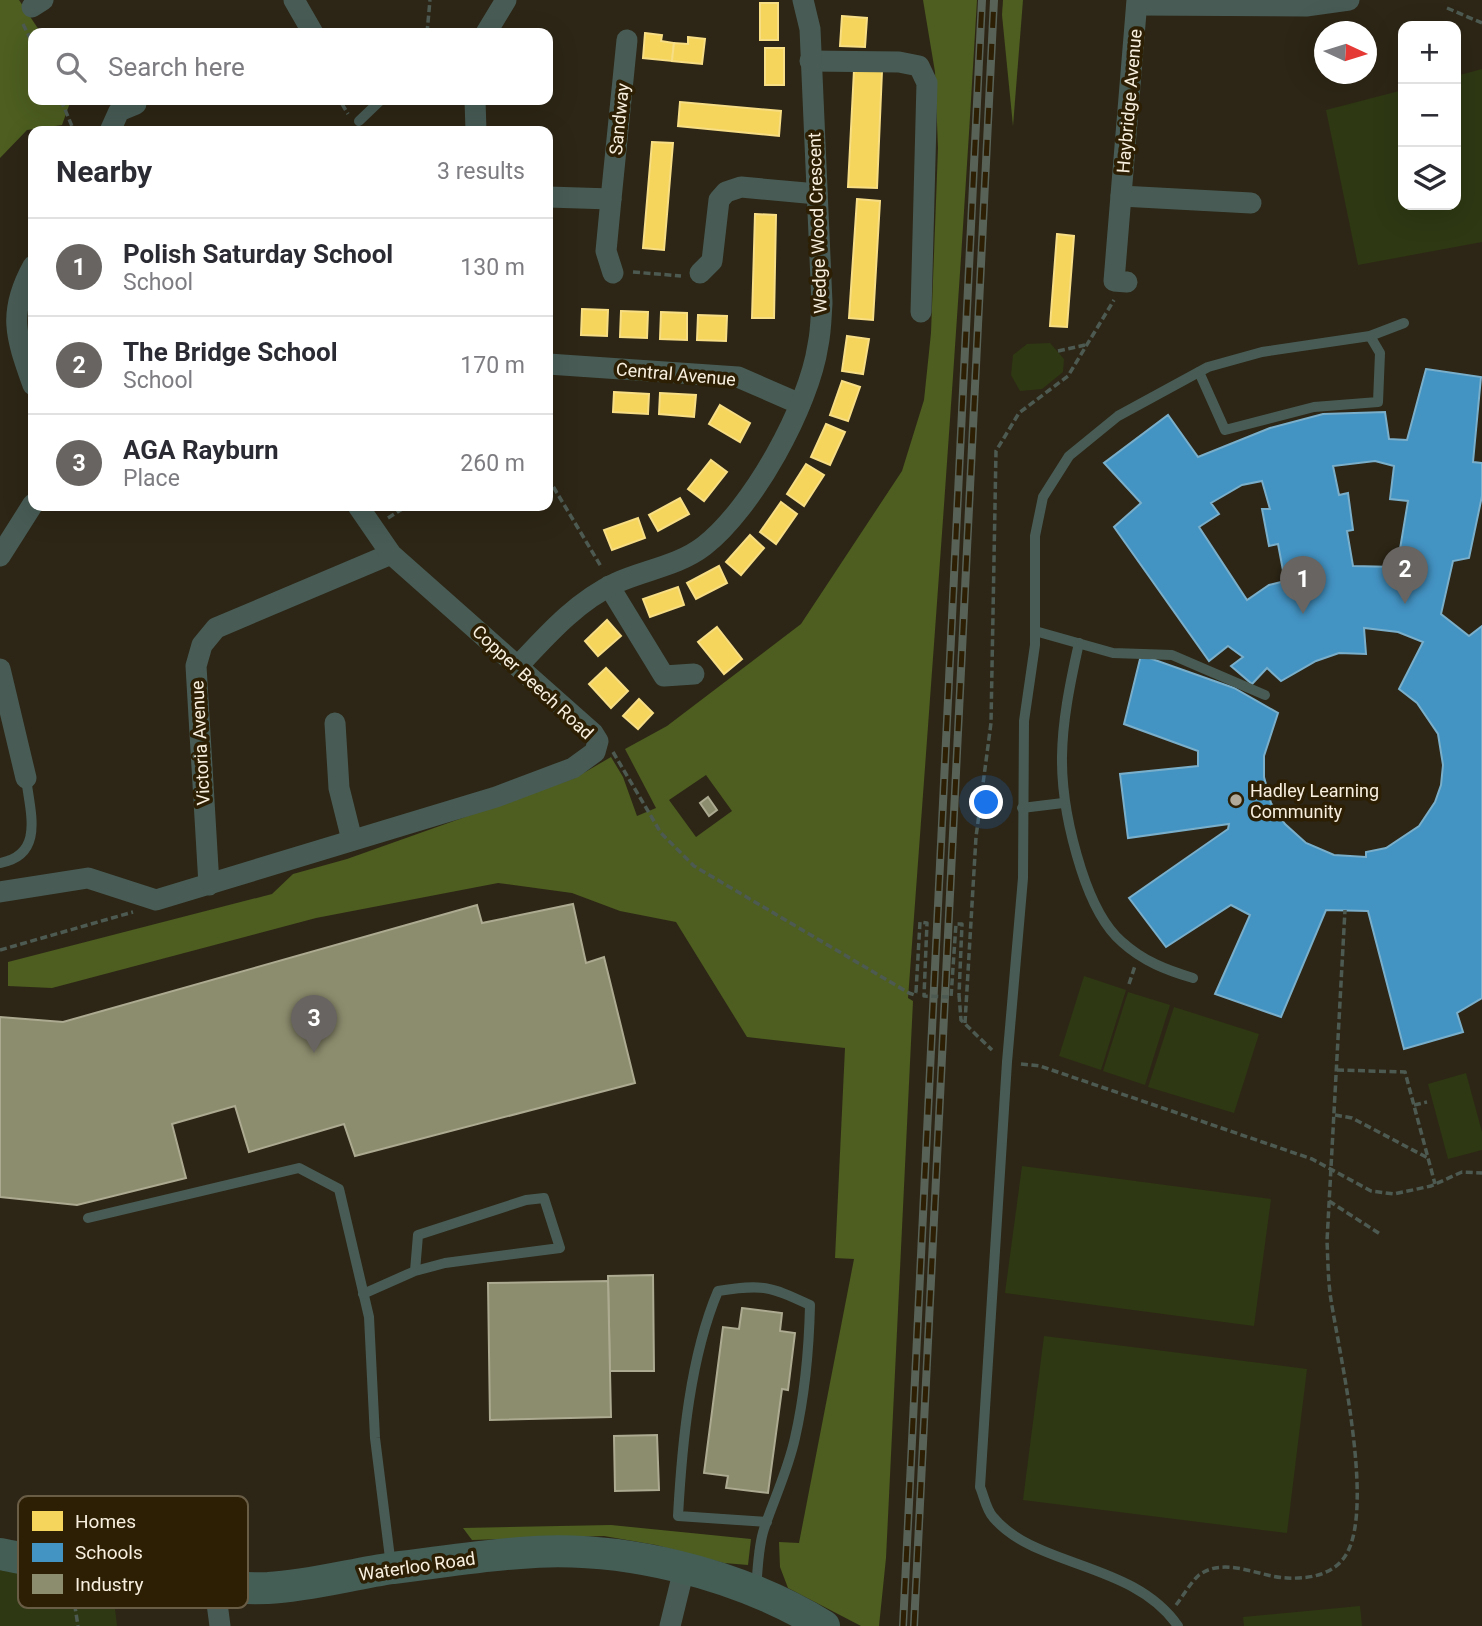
<!DOCTYPE html>
<html lang="en">
<head>
<meta charset="utf-8">
<style>
	:root { --surface:#fff; --page:#f2f2f3; --text:#2b2b33; --muted:#7c7c81; --line:#e1e1e2; --accent:#676461 }
	body { margin:0; font-family:Roboto,sans-serif; background:var(--page); color:var(--text) }
	.controls { position:absolute; right:21px; top:21px; display:grid; overflow:hidden; border-radius:14px; box-shadow:0 7px 28px #0002 }
	.controls button { width:63px; height:63px; display:grid; place-items:center; padding:0; border:0; border-bottom:2px solid var(--line); background:var(--surface); color:var(--text); font:35px sans-serif }
	.compass { position:absolute; left:1314px; top:21px; width:63px; height:63px; border-radius:50%; background:var(--surface); box-shadow:0 7px 28px #0002; rotate:94deg }
	.you { position:absolute; left:987px; top:803px; width:24px; height:24px; margin:-18px; border:5px solid #fff; border-radius:50%; background:#1a73e8; box-shadow:0 0 0 10px #1a73e833 }
	.badge { display:grid; place-items:center; width:46px; height:46px; border-radius:50%; background:var(--accent); color:#fff; font-size:23px; font-weight:700 }
	.pin { position:absolute; translate:-50% -58px; filter:drop-shadow(0 2px 4px #0008) }
	.pin::after { content:''; position:absolute; top:37px; width:24px; height:21px; background:inherit; clip-path:polygon(0 0,100% 0,50% 100%) }
	.list { margin:0; padding:0; list-style:none }
	h2 { display:flex; justify-content:space-between; align-items:center; height:91px; margin:0; padding:0 28px; font-size:30px }
	h2 small { font-size:23px; font-weight:400; color:var(--muted) }
	.list li { display:grid; grid-template-columns:46px 1fr auto; gap:21px; align-items:center; box-sizing:border-box; height:98px; padding:0 28px; border-top:2px solid var(--line) }
	.list b { display:block; font-size:26px; white-space:nowrap }
	.list p { margin:0; font-size:23px; white-space:nowrap; color:var(--muted) }
	.list em { font-size:23px; font-style:normal; color:var(--muted) }
	.icon { flex:none; width:38px; height:38px; fill:none; stroke:currentColor; stroke-width:2; stroke-linecap:round; stroke-linejoin:round }
	.map { position:relative; flex:none; width:1482px; height:1626px; overflow:hidden }
	.search { position:absolute; background:var(--surface); box-shadow:0 7px 28px #0002; left:28px; top:28px; width:525px; height:77px; display:flex; align-items:center; gap:18px; box-sizing:border-box; padding:0 24px; border-radius:14px; color:var(--muted); font-size:26px }
	.panel { position:absolute; background:var(--surface); box-shadow:0 7px 28px #0002; left:28px; top:126px; width:525px; height:385px; border-radius:14px }
	.map>svg:first-child { display:block }
</style>
</head>
<body>
<div class="map">
<svg width="1482" height="1626" viewBox="0 0 1482 1626">
	<rect width="100%" height="100%" fill="#2d2616"/>
	<g fill="#2e3813">
		<path d="M 1482,69 L 1482,242 L 1358,265 L 1326,110 L 1403,90 L 1403,205 L 1456,205 L 1456,76 Z"/>
		<path d="M 1050,343 L 1064,359 L 1063,372 L 1042,389 L 1020,391 L 1011,375 L 1013,355 L 1027,344 Z"/>
		<path d="M 1084,976 L 1126,990 L 1101,1070 L 1059,1056 Z"/>
		<path d="M 1128,992 L 1170,1005 L 1145,1085 L 1103,1071 Z"/>
		<path d="M 1174,1007 L 1259,1034 L 1234,1113 L 1148,1087 Z"/>
		<path d="M 1466,1073 L 1482,1132 L 1482,1150 L 1448,1159 L 1428,1084 Z"/>
		<path d="M 1022,1166 L 1271,1199 L 1254,1326 L 1005,1293 Z"/>
		<path d="M 1044,1336 L 1307,1369 L 1287,1533 L 1023,1500 Z"/>
		<path d="M 0,1567 L 109,1587 L 114,1600 L 117,1626 L 0,1626 Z"/>
		<path d="M 1360,1606 L 1362,1626 L 1244,1626 L 1243,1617 Z"/>
	</g>
	<g fill="#4d5e20" fill-rule="evenodd">
		<path d="M 0,0 L 19,0 L 41,33 L 33,33 L 33,100 L 71,100 L 62,125 L 27,130 L 0,158 Z"/>
		<path d="M 923,0 L 977,0 C 958,329 933,657 909,985 L 908,998 L 913,1001 L 886,1558 L 879,1626 L 861,1626 L 788,1588 L 780,1567 L 779,1542 L 799,1543 L 854,1259 L 835,1258 L 845,1048 L 747,1037 L 676,922 L 620,911 L 572,893 L 498,883 L 316,918 L 52,988 L 8,986 L 8,962 L 272,894 L 293,874 L 347,859 L 575,778 L 611,757 L 623,777 L 637,816 L 656,808 L 625,749 L 667,726 L 801,624 L 902,471 L 924,400 L 931,333 L 938,148 L 935,72 ZM 706,775 L 732,811 L 696,837 L 669,800 Z"/>
		<path d="M 1003,0 L 1023,0 L 1013,126 L 1002,15 Z"/>
		<path d="M 611,1525 L 751,1539 L 748,1565 L 724,1563 L 656,1545 L 604,1536 L 472,1540 L 463,1528 Z"/>
	</g>
	<g fill="#f6d55c" stroke="#f7dd83" stroke-width="2">
		<rect x="760" y="3" width="18" height="37"/>
		<path d="M 842,16 L 867,18 L 865,47 L 840,46 Z"/>
		<path d="M 645,33 L 662,35 L 661,41 L 674,43 L 672,61 L 643,58 Z"/>
		<path d="M 688,37 L 705,39 L 702,64 L 672,61 L 674,43 L 688,44 Z"/>
		<rect x="765" y="48" width="19" height="37"/>
		<path d="M 854,70 L 882,71 L 877,188 L 848,187 Z"/>
		<path d="M 680,102 L 781,111 L 779,136 L 678,126 Z"/>
		<path d="M 652,142 L 673,143 L 664,250 L 643,248 Z"/>
		<path d="M 857,199 L 880,201 L 873,320 L 849,318 Z"/>
		<path d="M 755,214 L 776,215 L 774,318 L 752,318 Z"/>
		<path d="M 1057,234 L 1074,236 L 1067,327 L 1050,326 Z"/>
		<path d="M 582,309 L 608,310 L 607,336 L 581,335 Z"/>
		<path d="M 621,311 L 648,312 L 647,338 L 620,337 Z"/>
		<path d="M 661,312 L 687,313 L 687,340 L 660,339 Z"/>
		<path d="M 698,315 L 727,316 L 726,341 L 697,340 Z"/>
		<path d="M 847,336 L 869,339 L 863,374 L 842,371 Z"/>
		<path d="M 842,381 L 860,387 L 848,421 L 830,415 Z"/>
		<path d="M 614,392 L 649,394 L 648,414 L 613,412 Z"/>
		<path d="M 660,393 L 696,395 L 694,417 L 659,414 Z"/>
		<path d="M 720,405 L 750,423 L 740,442 L 709,424 Z"/>
		<path d="M 826,424 L 845,432 L 830,465 L 811,457 Z"/>
		<path d="M 711,460 L 727,472 L 704,501 L 688,489 Z"/>
		<path d="M 806,464 L 824,475 L 804,506 L 787,494 Z"/>
		<path d="M 680,498 L 689,514 L 658,531 L 649,515 Z"/>
		<path d="M 781,502 L 797,514 L 776,544 L 760,532 Z"/>
		<path d="M 638,518 L 645,538 L 612,550 L 604,530 Z"/>
		<path d="M 750,535 L 764,548 L 741,575 L 726,562 Z"/>
		<path d="M 719,566 L 727,583 L 696,599 L 687,583 Z"/>
		<path d="M 678,587 L 684,605 L 650,617 L 643,599 Z"/>
		<path d="M 607,620 L 621,636 L 598,656 L 585,641 Z"/>
		<path d="M 717,627 L 742,659 L 724,674 L 698,642 Z"/>
		<path d="M 606,668 L 628,691 L 611,708 L 589,684 Z"/>
		<path d="M 639,699 L 653,713 L 638,729 L 623,716 Z"/>
	</g>
	<path fill="#4393c3" stroke="#79afcb" stroke-width="2" fill-rule="evenodd" d="M 1426,369 L 1481,377 L 1473,462 L 1482,463 L 1482,496 L 1469,558 L 1453,561 L 1441,614 L 1469,636 L 1482,626 L 1482,998 L 1457,1013 L 1463,1032 L 1404,1049 L 1368,911 L 1326,910 L 1281,1017 L 1215,994 L 1250,915 L 1231,905 L 1166,947 L 1129,898 L 1228,829 L 1229,824 L 1128,838 L 1120,774 L 1198,766 L 1198,751 L 1124,724 L 1141,655 L 1234,688 L 1278,713 L 1264,756 L 1264,777 L 1271,803 L 1285,824 L 1306,843 L 1334,855 L 1366,857 L 1366,852 L 1386,848 L 1419,826 L 1435,802 L 1441,785 L 1443,765 L 1438,734 L 1417,703 L 1399,689 L 1423,642 L 1398,632 L 1364,628 L 1366,654 L 1339,653 L 1316,661 L 1281,681 L 1267,668 L 1252,684 L 1231,666 L 1243,657 L 1228,646 L 1209,661 L 1114,527 L 1141,503 L 1104,463 L 1168,415 L 1198,457 L 1270,428 L 1323,414 L 1385,412 L 1389,439 L 1407,440 ZM 1375,461 L 1394,466 L 1390,499 L 1408,501 L 1397,567 L 1353,566 L 1347,531 L 1353,530 L 1348,493 L 1339,495 L 1333,466 ZM 1262,481 L 1270,509 L 1262,509 L 1269,546 L 1278,544 L 1285,581 L 1269,585 L 1247,600 L 1199,527 L 1219,514 L 1211,503 L 1242,485 Z"/>
	<g fill="#8c8c6e" stroke="#acaa90" stroke-width="2">
		<path d="M 708,797 L 717,810 L 709,816 L 700,803 Z"/>
		<path d="M 573,904 L 586,963 L 604,957 L 635,1083 L 355,1156 L 344,1124 L 249,1152 L 235,1106 L 172,1124 L 186,1178 L 77,1205 L 0,1197 L 0,1017 L 63,1022 L 477,905 L 482,923 Z"/>
		<path d="M 653,1275 L 654,1371 L 610,1371 L 608,1276 Z"/>
		<path d="M 608,1281 L 611,1417 L 490,1420 L 488,1283 Z"/>
		<path d="M 742,1308 L 782,1313 L 780,1331 L 795,1333 L 788,1390 L 782,1389 L 768,1493 L 726,1488 L 728,1476 L 704,1473 L 723,1327 L 739,1329 Z"/>
		<path d="M 657,1435 L 659,1490 L 615,1491 L 614,1436 Z"/>
	</g>
	<g fill="none" stroke-linecap="round" stroke-linejoin="round">
		<g stroke="#4d5a52" stroke-width="3.5" stroke-dasharray="7 3.5" stroke-linecap="butt">
			<path d="M 1447,8 L 1482,23"/>
			<path d="M 23,24 L 33,44"/>
			<path d="M 427,33 L 430,0"/>
			<path d="M 61,100 L 74,131"/>
			<path d="M 342,104 L 348,114"/>
			<path d="M 633,272 L 681,276"/>
			<path d="M 1058,351 L 1085,345"/>
			<path d="M 548,478 L 602,568"/>
			<path d="M 388,518 L 407,506"/>
			<path d="M 613,752 L 661,833 L 694,866 L 909,993 L 915,995 L 916,992"/>
			<path d="M 0,950 L 133,912"/>
			<path d="M 1129,984 L 1135,966"/>
			<path d="M 959,995 L 961,1020 L 992,1050"/>
			<path d="M 965,1023 L 976,837 L 991,723 L 996,451 L 1019,413 L 1068,376 L 1114,300"/>
			<path d="M 1021,1064 L 1040,1066 L 1312,1159 L 1371,1191 L 1394,1194 L 1431,1186 L 1462,1172 L 1482,1173"/>
			<path d="M 1337,1070 L 1405,1072 L 1435,1184"/>
			<path d="M 1414,1105 L 1427,1102"/>
			<path d="M 1335,1115 L 1352,1118 L 1428,1158"/>
			<path d="M 1329,1201 L 1380,1234"/>
			<path d="M 73,1594 L 78,1626"/>
			<path d="M 1176,1605 C 1183,1596 1191,1582 1199,1575 C 1225,1556 1259,1577 1287,1578 C 1309,1579 1335,1575 1347,1553 C 1374,1504 1340,1357 1331,1300 C 1328,1281 1328,1261 1327,1241 L 1345,910"/>
		</g>
		<g stroke="#485c55" stroke-width="10">
			<path d="M 359,121 L 381,100"/>
			<path d="M 1199,372 L 1225,430 L 1314,407 L 1378,402 L 1380,353 L 1370,336"/>
			<path d="M 1035,631 L 1113,653 L 1172,655 L 1265,695"/>
			<path d="M 1079,643 C 1059,732 1053,781 1081,869 C 1089,894 1101,924 1122,942 C 1143,961 1166,970 1193,978"/>
			<path d="M 1022,808 L 1063,803"/>
			<path d="M 0,863 C 45,855 30,812 26,778"/>
			<path d="M 88,1218 L 299,1168 L 339,1189 L 369,1317 L 375,1438 L 391,1566"/>
			<path d="M 363,1294 L 415,1271 L 445,1263 L 560,1248 L 544,1198 L 526,1200 L 418,1235 L 415,1271"/>
			<path d="M 756,1588 C 758,1569 758,1547 764,1529 C 774,1499 788,1470 795,1438 C 805,1394 809,1350 810,1305 C 769,1286 763,1284 718,1291 C 690,1357 682,1444 678,1516 L 767,1522"/>
			<path d="M 1178,1626 C 1133,1561 1035,1568 993,1517 C 986,1509 984,1496 980,1487 L 1007,1062 L 1023,878 L 1024,721 L 1035,645 L 1035,536 L 1043,497 L 1069,456 L 1118,416 L 1208,367 L 1262,352 L 1370,336 L 1404,323"/>
		</g>
		<g stroke="#485c55" stroke-width="21">
			<path d="M 294,0 L 313,33"/>
			<path d="M 1137,5 L 1306,6 L 1349,0"/>
			<path d="M 32,7 L 43,0"/>
			<path d="M 486,33 L 506,0"/>
			<path d="M 810,61 L 899,62 L 919,66 L 927,83 L 921,312"/>
			<path d="M 475,100 L 476,131"/>
			<path d="M 110,131 L 119,111 L 136,104"/>
			<path d="M 1121,196 L 1251,203"/>
			<path d="M 548,197 L 611,199 L 627,40"/>
			<path d="M 611,199 L 606,251 L 613,273"/>
			<path d="M 33,266 C 7,313 16,337 33,385"/>
			<path d="M 700,273 L 712,261 L 719,200 L 726,192 L 741,187 L 817,194"/>
			<path d="M 1127,282 L 1114,281 L 1137,0"/>
			<path d="M 548,364 L 738,377 L 800,404"/>
			<path d="M 0,556 L 33,504"/>
			<path d="M 609,586 L 664,676 L 694,674"/>
			<path d="M 518,666 C 547,635 577,601 616,583 C 644,570 678,566 704,546 C 753,508 809,406 818,345 C 821,331 821,317 822,303 L 810,29 L 803,0"/>
			<path d="M 0,669 L 26,778"/>
			<path d="M 335,723 L 339,788 L 352,840"/>
			<path d="M 209,885 L 196,666 L 202,645 L 216,628 L 391,554"/>
			<path d="M 0,892 L 88,878 L 156,900 L 496,797 L 573,768 L 595,752 L 598,741 L 593,733 L 391,554 L 358,506"/>
			<path d="M 215,1588 L 220,1626"/>
			<path d="M 670,1626 L 684,1569"/>
		</g>
		<path stroke="#445e56" stroke-width="32" d="M 0,1554 C 88,1571 177,1590 268,1588 C 309,1586 352,1574 393,1568 C 435,1563 478,1556 520,1553 C 620,1544 738,1573 824,1626"/>
		<g stroke="#596257" stroke-width="8">
			<g id="rail">
				<path d="M 903,1626 L 982,0"/>
				<path d="M 914,1626 L 994,0"/>
			</g>
		</g>
		<use href="#rail" stroke="#2c1f04" stroke-width="5" stroke-dasharray="16" stroke-linecap="butt"/>
		<path stroke="#4d5a52" stroke-width="3.5" stroke-dasharray="7 3.5" stroke-linecap="butt" d="M 916,992 L 920,922 L 927,923 L 924,996 L 951,997 L 956,924 L 962,924 L 959,995"/>
	</g>
	<circle fill="#b1a999" stroke="#2c1f04" stroke-width="2.5" cx="1236" cy="800" r="7"/>
	<g text-anchor="middle" dominant-baseline="central" stroke-width="7" stroke-linejoin="round" paint-order="stroke">
		<g font-size="18" fill="#f8efdf" stroke="#2c1f04">
			<text transform="translate(1129 101) rotate(-85)">Haybridge Avenue</text>
			<text transform="translate(619 119) rotate(-84)">Sandway</text>
			<text transform="translate(817 223) rotate(-92)">Wedge Wood Crescent</text>
			<text transform="translate(676 374) rotate(5)">Central Avenue</text>
			<text transform="translate(533 682) rotate(43)">Copper Beech Road</text>
			<text transform="translate(200 743) rotate(-93)">Victoria Avenue</text>
			<text transform="translate(417 1566) rotate(-8)">Waterloo Road</text>
		</g>
		<g font-size="18" fill="#f8efdf" stroke="#2c1f04" text-anchor="start">
			<text x="1250" y="790">Hadley Learning<tspan x="1250" dy="21">Community</tspan></text>
		</g>
	</g>
	<rect x="18" y="1496" width="230" height="112" rx="10" fill="#2c1f04" stroke="#695d46" stroke-width="2"/>
	<rect x="32" y="1511" width="31" height="20" fill="#f6d55c"/>
	<rect x="32" y="1543" width="31" height="19" fill="#4393c3"/>
	<rect x="32" y="1574" width="31" height="20" fill="#8c8c6e"/>
	<g font-size="19" fill="#f8efdf">
		<text x="75" y="1528">Homes</text>
		<text x="75" y="1559">Schools</text>
		<text x="75" y="1591">Industry</text>
	</g>
</svg>
<div class="controls">
<button>+</button>
<button>−</button>
<button><svg class="icon" aria-label="layers" viewBox="0 0 24 24"><path d="M12 4l9 5-9 5-9-5zM3 14l9 5 9-5"/></svg></button>
</div>
<svg class="compass" viewBox="-18 -18 36 36"><path d="M0-13l5 13h-10z" fill="#e53935"/><path d="M0 13l5-13h-10z" fill="#7c7c81"/></svg>
<div class="you"></div>
<div class="pin badge" style="left:1303px;top:614px">1</div>
<div class="pin badge" style="left:1405px;top:604px">2</div>
<div class="pin badge" style="left:314px;top:1053px">3</div>
<div class="search"><svg class="icon" aria-label="search" viewBox="0 0 24 24"><circle cx="10" cy="10" r="6"/><path d="M15 15l6 6"/></svg>Search here</div>
<section class="panel">
<h2>Nearby<small>3 results</small></h2>
<ul class="list">
<li><span class="badge">1</span><div><b>Polish Saturday School</b><p>School</p></div><em>130 m</em></li>
<li><span class="badge">2</span><div><b>The Bridge School</b><p>School</p></div><em>170 m</em></li>
<li><span class="badge">3</span><div><b>AGA Rayburn</b><p>Place</p></div><em>260 m</em></li>
</ul>
</section>
</div>
</body>
</html>
